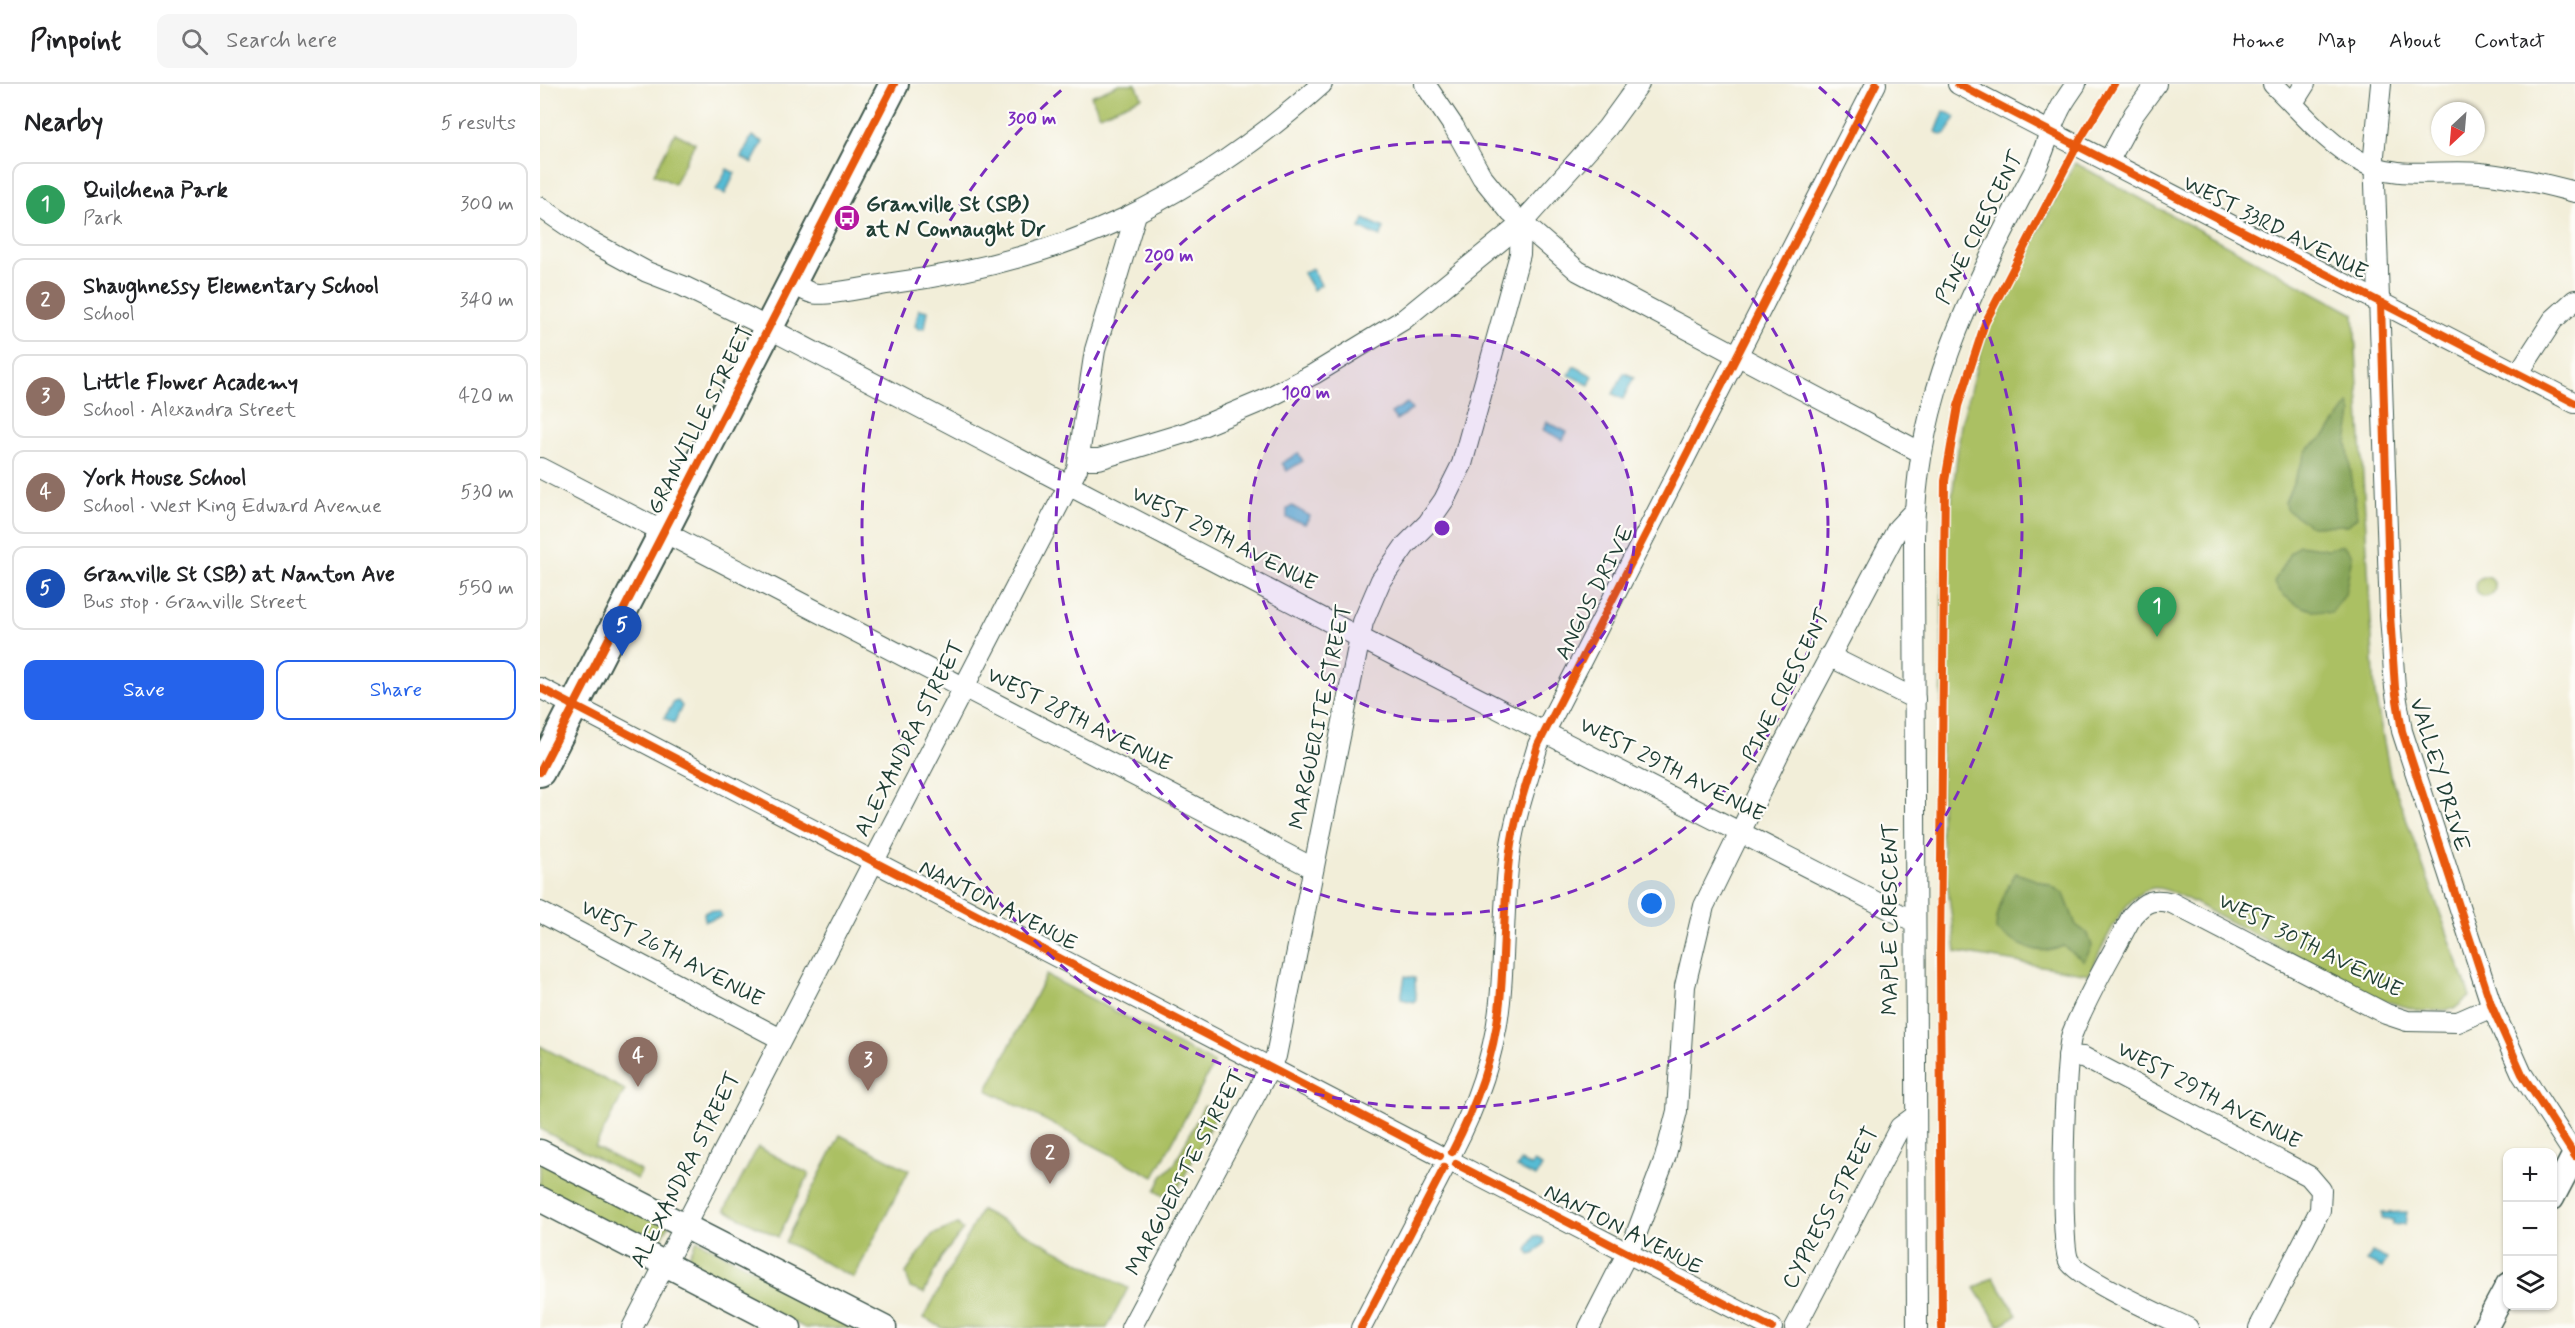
<!DOCTYPE html>
<html lang="en">
<head>
<meta charset="utf-8">
<style>
	:root { --surface:#fff; --page:#f6f6f6; --text:#202124; --muted:#757577; --line:#e0e0e0; --accent:#2563eb }
	body { margin:0; font-family:Mynerve,sans-serif; background:var(--page); color:var(--text) }
	.controls { position:absolute; right:18px; bottom:18px; display:grid; overflow:hidden; border-radius:12px; box-shadow:0 2px 4px #0004 }
	.controls button { width:54px; height:54px; display:grid; place-items:center; padding:0; border:0; border-bottom:2px solid var(--line); background:var(--surface); color:var(--text); font:30px sans-serif }
	.compass { position:absolute; left:1891px; top:18px; width:54px; height:54px; border-radius:50%; background:var(--surface); box-shadow:0 2px 4px #0004; rotate:206deg }
	.you { position:absolute; left:1112px; top:820px; width:21px; height:21px; margin:-15px; border:4px solid #fff; border-radius:50%; background:#1a73e8; box-shadow:0 0 0 9px #1a73e833 }
	.badge { display:grid; place-items:center; width:39px; height:39px; border-radius:50%; background:var(--accent); color:#fff; font-size:20px; font-weight:700 }
	.pin { position:absolute; translate:-50% -50px; filter:drop-shadow(0 2px 3px #0008) }
	.pin::after { content:''; position:absolute; top:32px; width:21px; height:18px; background:inherit; clip-path:polygon(0 0,100% 0,50% 100%) }
	.list { margin:0; padding:0; list-style:none }
	h2 { display:flex; justify-content:space-between; align-items:center; height:78px; margin:0; padding:0 24px; font-size:26px }
	h2 small { font-size:20px; font-weight:400; color:var(--muted) }
	.list li { display:grid; grid-template-columns:39px 1fr auto; gap:18px; align-items:center; box-sizing:border-box; height:84px; margin:0 12px 12px; padding:0 12px; border:2px solid var(--line); border-radius:12px }
	.list b { display:block; font-size:22px; white-space:nowrap }
	.list p { margin:0; font-size:20px; white-space:nowrap; color:var(--muted) }
	.list em { font-size:20px; font-style:normal; color:var(--muted) }
	.actions { display:flex; gap:12px; padding:18px 24px }
	.actions a { flex:1; padding:14px 0; border:2px solid var(--accent); border-radius:12px; text-align:center; font-size:21px; color:var(--accent) }
	.actions .main { background:var(--accent); color:#fff }
	.icon { flex:none; width:33px; height:33px; fill:none; stroke:currentColor; stroke-width:2; stroke-linecap:round; stroke-linejoin:round }
	.map { position:relative; flex:none; width:2035px; height:1244px; overflow:hidden }
	header { display:flex; align-items:center; gap:36px; box-sizing:border-box; height:84px; padding:0 30px; background:var(--surface); border-bottom:2px solid var(--line) }
	header strong { font-size:28px }
	nav { display:flex; gap:33px; margin-inline-start:auto; font-size:21px }
	.search { width:420px; height:54px; background:var(--page); display:flex; align-items:center; gap:15px; box-sizing:border-box; padding:0 21px; border-radius:12px; color:var(--muted); font-size:22px }
	main { display:flex }
	aside { flex:1; background:var(--surface) }
	.map>svg:first-child { display:block }
</style>
</head>
<body>
<header>
<strong>Pinpoint</strong>
<div class="search"><svg class="icon" aria-label="search" viewBox="0 0 24 24"><circle cx="10" cy="10" r="6"/><path d="M15 15l6 6"/></svg>Search here</div>
<nav><a>Home</a><a>Map</a><a>About</a><a>Contact</a></nav>
</header>
<main>
<aside>
<h2>Nearby<small>5 results</small></h2>
<ul class="list">
<li><span class="badge" style="background:#2e9e5b">1</span><div><b>Quilchena Park</b><p>Park</p></div><em>300 m</em></li>
<li><span class="badge" style="background:#8d6e63">2</span><div><b>Shaughnessy Elementary School</b><p>School</p></div><em>340 m</em></li>
<li><span class="badge" style="background:#8d6e63">3</span><div><b>Little Flower Academy</b><p>School · Alexandra Street</p></div><em>420 m</em></li>
<li><span class="badge" style="background:#8d6e63">4</span><div><b>York House School</b><p>School · West King Edward Avenue</p></div><em>530 m</em></li>
<li><span class="badge" style="background:#1a4fb4">5</span><div><b>Granville St (SB) at Nanton Ave</b><p>Bus stop · Granville Street</p></div><em>550 m</em></li>
</ul>
<div class="actions"><a class="main">Save</a><a>Share</a></div>
</aside>
<div class="map">
<svg width="2035" height="1244" viewBox="0 0 2035 1244">
	<rect width="100%" height="100%" fill="#fdfcf7"/>
	<filter id="ink" filterUnits="userSpaceOnUse"><feTurbulence type="fractalNoise" baseFrequency=".0167" numOctaves="2"/><feDisplacementMap in="SourceGraphic" scale="12" xChannelSelector="R" yChannelSelector="G"/><feConvolveMatrix kernelMatrix="1 2 1 2 8 2 1 2 1" color-interpolation-filters="sRGB"/></filter>
	<filter id="wash" filterUnits="userSpaceOnUse"><feTurbulence type="fractalNoise" baseFrequency=".008" numOctaves="4" result="noise"/><feDisplacementMap in="SourceGraphic" scale="24" xChannelSelector="R" yChannelSelector="G"/><feGaussianBlur stdDeviation="1.35" result="paint"/><feColorMatrix in="noise" values="0 0 0 0 0 0 0 0 0 0 0 0 0 0 0 0 0 1.4 0 .05"/><feComposite in="paint" operator="in"/></filter>
	<g filter="url(#wash)">
		<rect width="100%" height="100%" fill="#f2eed9"/>
		<g fill="#abc064" stroke="#657e4c" stroke-width="1.5">
			<path d="M 579,0 L 596,0 L 602,13 L 560,31 L 551,12 Z"/>
			<path d="M 135,49 L 155,59 L 134,100 L 114,90 Z"/>
			<path d="M 1535,79 L 1814,230 L 1835,610 L 1850,690 L 1930,912 L 1914,925 L 1893,927 L 1880,927 L 1836,914 L 1645,814 C 1636,810 1624,803 1614,804 C 1583,808 1563,864 1549,890 L 1416,868 L 1401,750 L 1402,496 L 1421,340 L 1447,244 Z"/>
			<circle cx="1945" cy="503" r="10"/>
			<path d="M 506,891 L 674,979 L 614,1093 L 447,1006 Z"/>
			<path d="M 0,962 L 85,1006 L 55,1063 L 101,1087 L 97,1095 L 0,1045 Z"/>
			<path d="M 664,1022 L 677,1029 L 633,1114 L 627,1114 L 615,1107 L 622,1093 L 635,1079 Z"/>
			<path d="M 300,1051 L 369,1086 L 314,1194 L 245,1158 Z"/>
			<path d="M 218,1063 L 269,1090 L 238,1153 L 185,1126 Z"/>
			<path d="M 0,1075 L 129,1141 L 115,1166 L 0,1107 Z"/>
			<path d="M 441,1126 L 588,1204 L 567,1244 L 402,1244 L 384,1234 Z"/>
			<path d="M 418,1140 L 423,1146 L 401,1174 L 384,1209 L 370,1204 L 366,1189 L 392,1151 Z"/>
			<path d="M 157,1156 L 327,1244 L 265,1244 L 144,1181 Z"/>
			<path d="M 1453,1193 L 1477,1231 L 1459,1242 L 1435,1204 Z"/>
		</g>
		<g fill="#88a65a" stroke="#547247" stroke-width="1.5">
			<path d="M 1809,320 L 1812,329 L 1807,359 L 1817,433 L 1808,441 L 1771,442 L 1746,425 L 1745,418 L 1767,366 L 1787,350 Z"/>
			<path d="M 1759,461 L 1788,465 L 1803,461 L 1812,471 L 1805,511 L 1791,529 C 1770,528 1743,518 1734,498 L 1750,469 Z"/>
			<path d="M 1476,789 L 1510,801 L 1524,810 L 1536,841 L 1548,850 L 1552,862 L 1544,877 L 1523,862 C 1499,874 1476,860 1456,846 C 1456,827 1466,804 1476,789 Z"/>
		</g>
		<g fill="#56bbd4" stroke="#3a7c84" stroke-width="1.5">
			<path d="M 1404,27 L 1416,33 L 1407,49 L 1402,51 L 1396,48 Z"/>
			<path d="M 212,52 L 223,58 L 212,79 L 201,73 Z"/>
			<path d="M 187,85 L 195,89 L 185,110 L 176,106 Z"/>
			<path d="M 824,135 L 844,144 L 840,153 L 820,144 Z"/>
			<path d="M 772,184 L 781,201 L 773,206 L 763,189 Z"/>
			<path d="M 379,225 L 388,227 L 385,244 L 379,245 L 375,242 Z"/>
			<path d="M 1034,282 L 1053,292 L 1049,301 L 1029,291 Z"/>
			<path d="M 1084,289 L 1094,293 L 1083,315 L 1073,310 Z"/>
			<path d="M 867,319 L 872,326 L 856,336 L 851,329 Z"/>
			<path d="M 1007,338 L 1027,348 L 1023,356 L 1003,346 Z"/>
			<path d="M 758,369 L 763,377 L 747,387 L 742,379 Z"/>
			<path d="M 752,422 L 770,432 L 765,440 L 747,434 L 747,425 Z"/>
			<path d="M 138,617 L 142,622 L 134,639 L 124,634 L 134,618 Z"/>
			<path d="M 170,826 L 180,828 L 181,833 L 165,837 L 164,829 Z"/>
			<path d="M 865,892 L 875,894 L 876,915 L 874,918 L 861,915 Z"/>
			<path d="M 981,1077 L 991,1082 L 994,1078 L 1002,1082 L 996,1093 L 977,1084 Z"/>
			<path d="M 1867,1128 L 1865,1140 L 1853,1141 L 1853,1136 L 1842,1134 L 1842,1129 Z"/>
			<path d="M 995,1152 L 1003,1154 L 1005,1159 L 994,1170 L 990,1171 L 987,1166 Z"/>
			<path d="M 1832,1168 L 1847,1175 L 1842,1184 L 1827,1177 Z"/>
		</g>
	</g>
	<g filter="url(#ink)">
		<g fill="none" stroke-linecap="round" stroke-linejoin="round">
			<g stroke="#3f584d" stroke-width="22">
				<g id="minor">
					<path d="M 885,0 L 914,43 L 942,93 L 971,129 L 1038,187 L 1380,368"/>
					<path d="M 1418,0 L 2035,319"/>
					<path d="M 1733,0 C 1760,26 1785,58 1818,76 C 1856,97 1900,85 1940,89 C 1972,92 2005,100 2035,108"/>
					<path d="M 1841,0 L 1834,71 L 1850,531 L 1855,604 L 1862,647 L 1952,923 L 1982,990 L 2035,1072"/>
					<path d="M 1753,19 L 1765,0"/>
					<path d="M 1568,78 L 1594,30 L 1616,0"/>
					<path d="M 0,123 L 50,157 L 107,188 L 143,202 L 211,235 L 832,560 L 1375,838"/>
					<path d="M 251,199 C 258,202 265,207 272,209 C 284,213 337,201 353,199 C 526,176 651,117 782,0"/>
					<path d="M 1978,290 L 2013,236 L 2035,216"/>
					<path d="M 539,375 L 559,375 L 648,348 L 722,317 L 774,290 L 863,236 L 981,140"/>
					<path d="M 0,384 L 773,784"/>
					<path d="M 1289,572 L 1375,615"/>
					<path d="M 0,604 L 900,1072"/>
					<path d="M 0,828 L 241,955"/>
					<path d="M 1528,972 L 1543,973 L 1769,1092 L 1781,1106 L 1780,1126 L 1719,1244"/>
					<path d="M 912,1068 C 936,1022 955,969 960,917 C 965,867 963,817 970,767 C 975,731 988,696 998,661 L 1336,0"/>
					<path d="M 916,1080 L 1232,1244"/>
					<path d="M 92,1244 L 537,385 L 555,266 L 596,130"/>
					<path d="M 591,1244 L 736,972 L 823,538 L 841,496 L 865,462 L 888,439 L 904,416 L 922,380 L 980,170 L 981,140 L 1067,44 L 1099,0"/>
					<path d="M 821,1244 L 904,1084"/>
					<path d="M 1049,1244 L 1094,1156 L 1125,1074 L 1137,1027 L 1145,902 L 1164,822 L 1244,659 L 1358,444 L 1374,427"/>
					<path d="M 1255,1244 L 1360,1043 L 1375,1032"/>
					<path d="M 1377,1244 L 1374,455 C 1375,313 1431,208 1495,86 C 1505,67 1509,46 1519,27 C 1523,18 1530,9 1536,0"/>
					<path d="M 1648,1244 C 1626,1233 1539,1195 1529,1177 C 1519,1160 1524,971 1532,950 C 1548,909 1572,871 1592,832 C 1605,817 1613,814 1632,819 L 1846,930 L 1867,937 L 1918,938 L 1952,923"/>
				</g>
			</g>
			<g stroke="#3f584d" stroke-width="27">
				<g id="major">
					<path d="M 0,1068 L 344,1244"/>
					<path d="M 2012,1114 L 2035,1070"/>
					<path d="M 0,1115 L 249,1244"/>
					<path d="M 1945,1244 L 1968,1201"/>
				</g>
			</g>
			<g stroke="#3f584d" stroke-width="32">
				<path id="highway" d="M 0,688 L 354,0"/>
			</g>
			<use href="#minor" stroke="#fff" stroke-width="20"/>
			<use href="#major" stroke="#fff" stroke-width="24"/>
			<use href="#highway" stroke="#fff" stroke-width="28"/>
			<g stroke="#fdfcf7" stroke-width="11">
				<g id="cycleway">
					<path d="M 1418,0 L 2035,319"/>
					<path d="M 1841,219 L 1850,531 L 1855,604 L 1862,647 L 1952,923 L 1982,990 L 2035,1072"/>
					<path d="M 0,604 L 900,1072"/>
					<path d="M 0,688 L 354,0"/>
					<path d="M 912,1068 C 936,1022 955,969 960,917 C 965,867 963,817 970,767 C 975,731 988,696 998,661 L 1336,0"/>
					<path d="M 916,1080 L 1232,1244"/>
					<path d="M 821,1244 L 904,1084"/>
					<path d="M 1402,1244 L 1400,869 L 1405,397 L 1418,322 L 1445,239 L 1541,54 L 1574,0"/>
				</g>
			</g>
			<use href="#cycleway" stroke="#e8590c" stroke-width="8"/>
		</g>
	</g>
	<circle cx="902" cy="444" r="193" fill="#7b2cbf" fill-opacity=".12"/>
	<g fill="none" stroke="#7b2cbf" stroke-width="3" stroke-dasharray="10 8">
		<circle cx="902" cy="444" r="193"/>
		<circle cx="902" cy="444" r="386"/>
		<path d="M1279 3A580 580 0 1 1 525 3"/>
	</g>
	<defs>
		<g id="bus-disc" transform="scale(1.35)"><circle r="9.5" fill="#b5179e" stroke="#fdfcf7"/><path d="M-5-6H5V4H4V6H2V4H-2V6H-4V4H-5ZM-3.5-4V0h7V-4ZM-3.5 1.2v1.5H-2V1.2ZM2 1.2v1.5H3.5V1.2Z" fill="#fff"/></g>
	</defs>
	<g fill-rule="evenodd">
		<use href="#bus-disc" x="307" y="134"/>
	</g>
	<g text-anchor="middle" dominant-baseline="central" stroke-width="4.5" stroke-linejoin="round" paint-order="stroke">
		<g font-size="22" font-weight="bold" fill="#1f3d34" stroke="#fdfcf7" text-anchor="start">
			<text x="326" y="121">Granville St (SB)<tspan x="326" dy="25">at N Connaught Dr</tspan></text>
		</g>
		<g font-size="22" fill="#1f3d34" stroke="#fdfcf7">
			<text transform="translate(1440 144) rotate(-63)">PINE CRESCENT</text>
			<text transform="translate(1735 144) rotate(27)">WEST 33RD AVENUE</text>
			<text transform="translate(161 336) rotate(-63)">GRANVILLE STREET</text>
			<text transform="translate(684 455) rotate(27)">WEST 29TH AVENUE</text>
			<text transform="translate(1055 509) rotate(-63)">ANGUS DRIVE</text>
			<text transform="translate(1247 602) rotate(-63)">PINE CRESCENT</text>
			<text transform="translate(781 633) rotate(-78)">MARGUERITE STREET</text>
			<text transform="translate(539 636) rotate(27)">WEST 28TH AVENUE</text>
			<text transform="translate(370 655) rotate(-63)">ALEXANDRA STREET</text>
			<text transform="translate(1132 686) rotate(27)">WEST 29TH AVENUE</text>
			<text transform="translate(1899 691) rotate(73)">VALLEY DRIVE</text>
			<text transform="translate(458 822) rotate(27)">NANTON AVENUE</text>
			<text transform="translate(1351 835) rotate(-90)">MAPLE CRESCENT</text>
			<text transform="translate(1770 862) rotate(27)">WEST 30TH AVENUE</text>
			<text transform="translate(132 870) rotate(28)">WEST 26TH AVENUE</text>
			<text transform="translate(1669 1012) rotate(28)">WEST 29TH AVENUE</text>
			<text transform="translate(146 1086) rotate(-63)">ALEXANDRA STREET</text>
			<text transform="translate(646 1089) rotate(-62)">MARGUERITE STREET</text>
			<text transform="translate(1291 1124) rotate(-62)">CYPRESS STREET</text>
			<text transform="translate(1083 1146) rotate(27)">NANTON AVENUE</text>
		</g>
	</g>
	<circle cx="902" cy="444" r="9" fill="#7b2cbf" stroke="#fdfcf7" stroke-width="3"/>
	<g font-size="18" text-anchor="middle" font-weight="bold" fill="#7b2cbf" stroke="#fdfcf7" stroke-width="4.5" stroke-linejoin="round" paint-order="stroke">
		<text x="492" y="40">300 m</text>
		<text x="629" y="177">200 m</text>
		<text x="766" y="314">100 m</text>
	</g>
</svg>
<div class="controls">
<button>+</button>
<button>−</button>
<button><svg class="icon" aria-label="layers" viewBox="0 0 24 24"><path d="M12 4l9 5-9 5-9-5zM3 14l9 5 9-5"/></svg></button>
</div>
<svg class="compass" viewBox="-18 -18 36 36"><path d="M0-13l5 13h-10z" fill="#e53935"/><path d="M0 13l5-13h-10z" fill="#757577"/></svg>
<div class="you"></div>
<div class="pin badge" style="left:1617px;top:553px;background:#2e9e5b">1</div>
<div class="pin badge" style="left:510px;top:1100px;background:#8d6e63">2</div>
<div class="pin badge" style="left:328px;top:1007px;background:#8d6e63">3</div>
<div class="pin badge" style="left:98px;top:1003px;background:#8d6e63">4</div>
<div class="pin badge" style="left:82px;top:572px;background:#1a4fb4">5</div>
</div>
</main>
</body>
</html>
